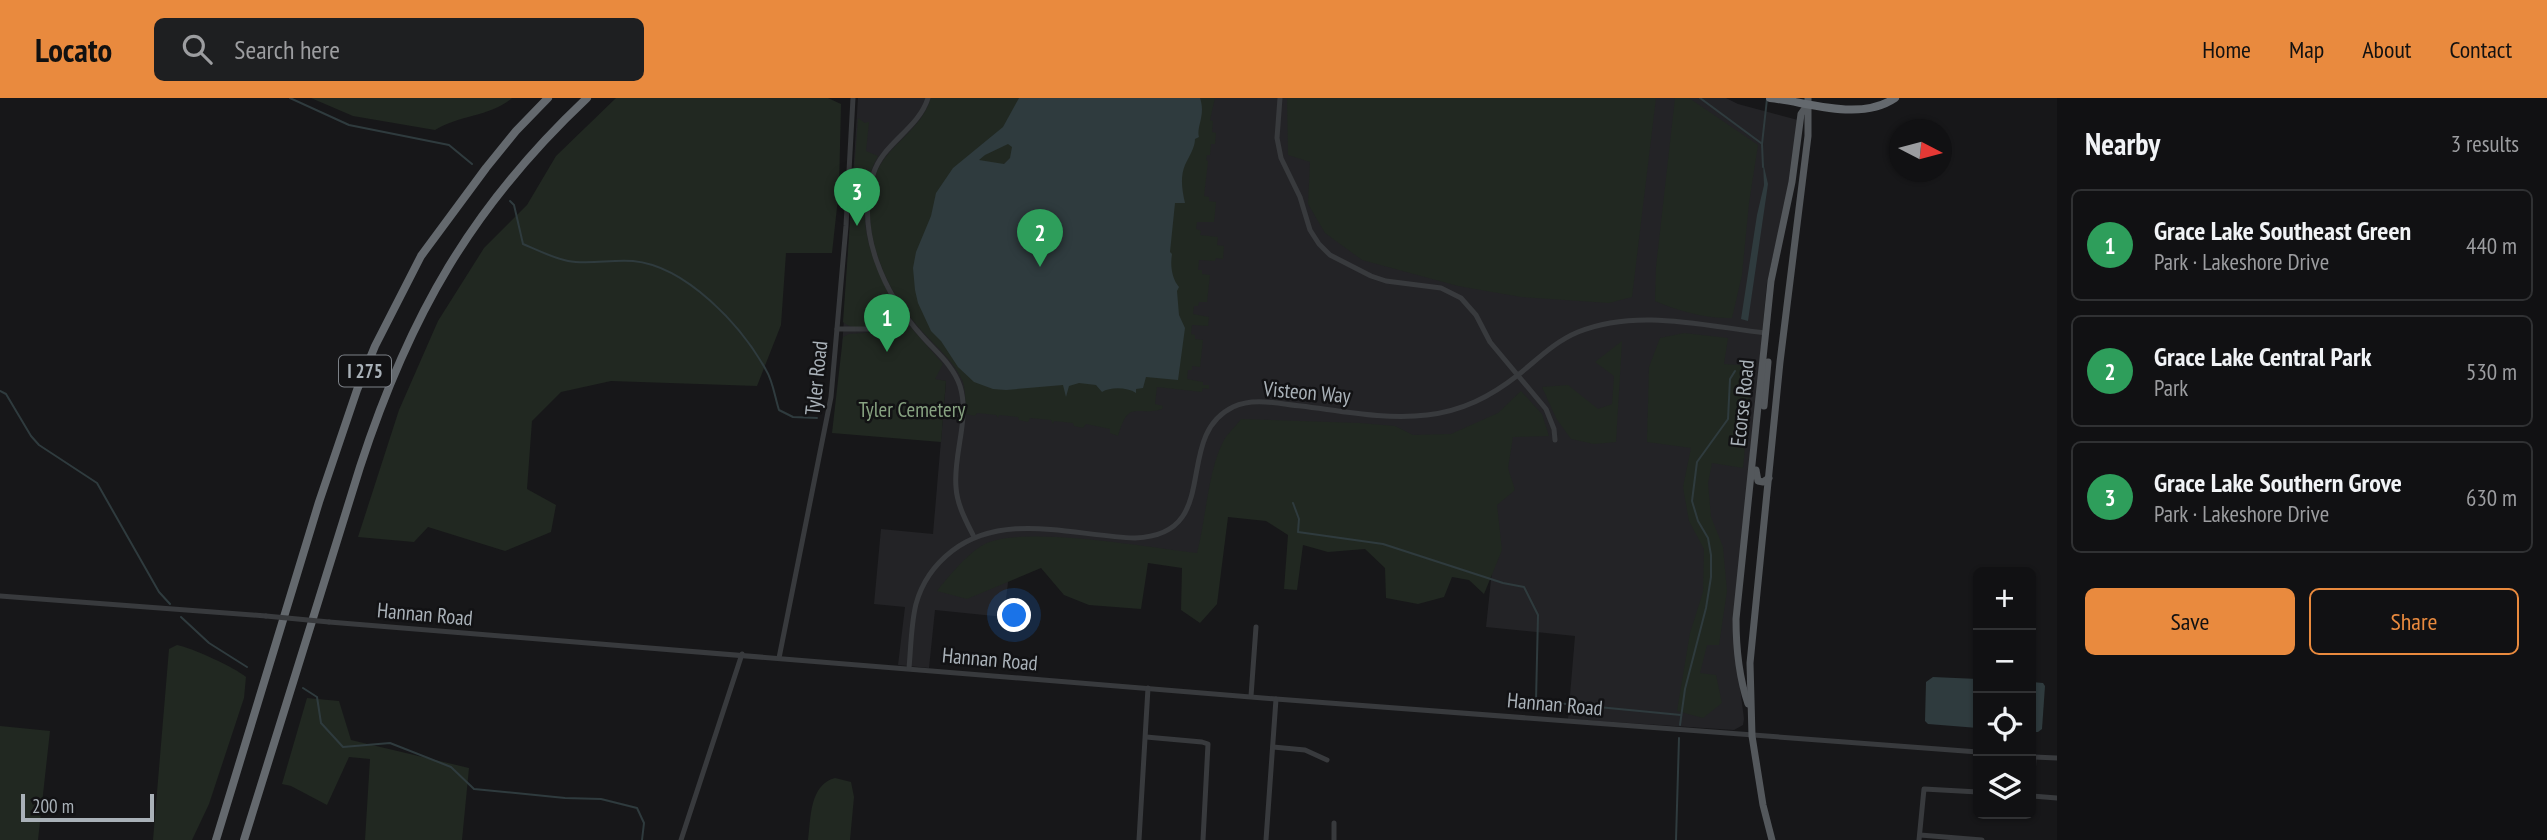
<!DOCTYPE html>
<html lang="en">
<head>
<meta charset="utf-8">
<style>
	:root { --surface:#111113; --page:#1e1f21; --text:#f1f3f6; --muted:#9c9da0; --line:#303133; --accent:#e98a3e }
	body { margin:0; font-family:"PT Sans Narrow",sans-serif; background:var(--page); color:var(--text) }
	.controls { position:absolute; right:21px; bottom:21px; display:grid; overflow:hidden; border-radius:10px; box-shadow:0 2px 5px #0004 }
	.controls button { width:63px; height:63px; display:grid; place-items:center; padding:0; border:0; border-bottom:2px solid var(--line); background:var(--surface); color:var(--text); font:35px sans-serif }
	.compass { position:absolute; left:1889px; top:21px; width:63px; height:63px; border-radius:50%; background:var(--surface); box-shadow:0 2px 5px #0004; rotate:96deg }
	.scale { position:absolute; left:21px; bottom:18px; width:133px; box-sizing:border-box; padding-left:7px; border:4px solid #a9b1b8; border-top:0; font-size:19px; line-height:24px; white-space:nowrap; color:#a9b1b8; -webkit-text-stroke:5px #121214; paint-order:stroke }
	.you { position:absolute; left:1015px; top:518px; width:24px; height:24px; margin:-18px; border:5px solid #fff; border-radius:50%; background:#1a73e8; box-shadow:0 0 0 10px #1a73e833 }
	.badge { display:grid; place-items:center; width:46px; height:46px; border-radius:50%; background:var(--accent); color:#fff; font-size:23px; font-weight:700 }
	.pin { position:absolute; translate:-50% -58px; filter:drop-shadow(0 2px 4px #0008) }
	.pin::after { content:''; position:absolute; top:37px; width:24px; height:21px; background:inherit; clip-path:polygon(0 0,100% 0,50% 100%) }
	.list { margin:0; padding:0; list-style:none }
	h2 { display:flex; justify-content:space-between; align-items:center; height:91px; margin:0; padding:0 28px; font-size:30px }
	h2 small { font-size:23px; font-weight:400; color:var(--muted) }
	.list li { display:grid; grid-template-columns:46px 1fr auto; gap:21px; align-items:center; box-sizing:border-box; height:112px; margin:0 14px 14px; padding:0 14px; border:2px solid var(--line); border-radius:10px }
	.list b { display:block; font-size:26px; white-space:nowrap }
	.list p { margin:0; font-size:23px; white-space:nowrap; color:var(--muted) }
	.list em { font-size:23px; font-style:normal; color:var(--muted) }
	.actions { display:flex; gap:14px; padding:21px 28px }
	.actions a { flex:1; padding:16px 0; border:2px solid var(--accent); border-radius:10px; text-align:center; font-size:24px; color:var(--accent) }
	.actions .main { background:var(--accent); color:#111 }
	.icon { flex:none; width:38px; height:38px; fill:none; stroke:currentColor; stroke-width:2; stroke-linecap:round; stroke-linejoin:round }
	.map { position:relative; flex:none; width:2057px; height:742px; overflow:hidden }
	header { display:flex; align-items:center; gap:42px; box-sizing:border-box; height:98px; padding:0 35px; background:var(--accent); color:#111 }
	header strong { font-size:33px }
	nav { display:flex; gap:38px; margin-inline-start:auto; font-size:24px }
	.search { width:490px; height:63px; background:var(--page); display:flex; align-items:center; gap:18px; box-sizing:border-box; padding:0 24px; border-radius:10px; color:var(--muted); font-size:26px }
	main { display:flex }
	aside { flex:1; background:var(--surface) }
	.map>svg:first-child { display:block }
</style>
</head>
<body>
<header>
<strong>Locato</strong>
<div class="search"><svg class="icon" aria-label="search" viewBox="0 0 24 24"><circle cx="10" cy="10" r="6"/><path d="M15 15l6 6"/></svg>Search here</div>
<nav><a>Home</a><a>Map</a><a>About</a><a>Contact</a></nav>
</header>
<main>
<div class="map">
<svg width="2057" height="742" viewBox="0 0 2057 742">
	<rect width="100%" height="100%" fill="#171719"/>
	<path fill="#232326" d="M 858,0 L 1726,0 L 1738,6 L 1798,22 L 1792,75 L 1767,184 L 1761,248 L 1735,550 L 1744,621 L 1743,627 L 1734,632 L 1568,621 L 1575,538 L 1486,529 L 1496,435 L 1213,401 L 1206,461 L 1013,441 L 1004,519 L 935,512 L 929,570 L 898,567 L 905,509 L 874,506 L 881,431 L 933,436 L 946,283 L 935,282 L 842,251 Z"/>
	<g fill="#212821">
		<path d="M 311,0 L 512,0 C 492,18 459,17 435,32 L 353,18 Z"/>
		<path d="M 616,0 L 828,0 L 841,6 L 839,91 L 832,155 L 786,155 L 781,227 L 757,288 L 611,283 L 561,294 L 532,323 L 527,391 L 556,407 L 551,434 L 505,453 L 428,429 L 414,444 L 358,439 L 399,312 L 438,223 L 484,150 L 527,107 L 556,58 Z"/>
		<path d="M 931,0 L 1215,0 L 1210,22 L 1213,23 L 1212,34 L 1216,35 L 1215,46 L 1211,46 L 1210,57 L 1207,57 L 1206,62 L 1208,63 L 1204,98 L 1209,99 L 1209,103 L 1216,104 L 1214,124 L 1197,124 L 1196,131 L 1201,133 L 1200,137 L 1218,139 L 1217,147 L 1224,148 L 1223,161 L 1216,160 L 1215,163 L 1199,162 L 1198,172 L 1202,172 L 1202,176 L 1210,177 L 1207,204 L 1199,204 L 1198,208 L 1194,208 L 1193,216 L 1209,219 L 1208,228 L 1192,227 L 1191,236 L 1195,237 L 1195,241 L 1203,242 L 1200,269 L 1192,268 L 1192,272 L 1188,272 L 1187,281 L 1203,284 L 1203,287 L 1209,287 L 1209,291 L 1203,290 L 1202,294 L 1157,289 L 1155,306 L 1163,308 L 1162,311 C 1136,319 1129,300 1118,338 L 1110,335 L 1110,331 L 1086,326 L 1083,330 L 1074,328 L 1073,325 L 1054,323 L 1053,326 L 1051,322 L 1030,320 L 1028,324 L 1019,322 L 1018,319 L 999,317 L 998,320 L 996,317 L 977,315 L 975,318 L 966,316 C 965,306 966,294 963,284 C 954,261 931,245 916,226 C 886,191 864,139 871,93 C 878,48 919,39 931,0 Z"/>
		<path d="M 1287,0 L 1656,0 L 1632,199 L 1609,205 L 1521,199 L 1458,188 L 1362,162 L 1325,135 L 1308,106 L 1310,64 L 1288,57 Z"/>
		<path d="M 1675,0 L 1689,0 L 1758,47 L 1749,105 L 1742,177 L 1732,220 C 1707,221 1678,213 1655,203 L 1656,169 Z"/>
		<path d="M 858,20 L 865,25 L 869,24 L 866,53 L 878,58 C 860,90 861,131 875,164 C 881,181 894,197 898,214 C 888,228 857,236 843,224 L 853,83 L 857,80 L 858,77 L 854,75 Z"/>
		<path d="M 900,223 L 906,224 L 943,266 L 935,281 L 946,283 L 941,344 L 832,335 L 843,239 L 849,236 L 878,234 Z"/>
		<path d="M 1684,235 L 1728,240 L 1724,266 L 1753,268 L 1743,370 L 1712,365 L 1708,385 L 1711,419 L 1723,449 L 1727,493 L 1719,547 L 1707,547 L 1700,575 L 1716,577 L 1722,605 L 1703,620 L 1677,613 L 1690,535 L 1703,494 L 1704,451 L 1689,423 L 1683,389 L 1691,350 L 1647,344 L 1649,269 L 1660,240 Z"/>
		<path d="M 1622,243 L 1616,344 L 1594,346 L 1571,341 L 1556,320 L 1542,289 L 1568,287 L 1598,311 L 1612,306 L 1614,278 L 1595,264 Z"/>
		<path d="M 1521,293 L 1542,316 L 1549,338 L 1513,339 L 1508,370 L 1515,392 L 1497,407 L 1502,452 L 1484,496 L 1469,482 L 1452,479 L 1444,499 L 1418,506 L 1386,500 L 1385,470 L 1365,451 L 1328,454 L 1303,447 L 1297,492 L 1284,491 L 1288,437 L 1266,423 L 1228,419 L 1217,506 L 1200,525 L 1181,512 L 1182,470 L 1148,465 L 1141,511 L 1089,507 L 1064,497 L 1041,470 L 967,501 L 937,493 C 949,478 967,456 983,447 C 1019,426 1151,450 1197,455 C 1206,421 1208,371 1224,342 C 1228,335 1236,328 1241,321 L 1360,325 L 1395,328 L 1413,337 L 1451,336 L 1498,315 Z"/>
		<path d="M 177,547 C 192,550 234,569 246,579 L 244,600 L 209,706 L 192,742 L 153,742 L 169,551 Z"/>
		<path d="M 307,600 L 339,603 L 351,642 L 469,670 L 462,742 L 365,742 L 370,661 L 349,659 L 327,707 L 291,688 L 282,686 Z"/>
		<path d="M 0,628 L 50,633 L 38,742 L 0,742 Z"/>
		<path d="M 835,680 L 851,684 L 854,699 L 850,742 L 808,742 C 811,721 809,687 835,680 Z"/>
	</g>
	<g fill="#2f3b3e" fill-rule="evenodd">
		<path d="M 1019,0 L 1200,0 C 1206,17 1196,29 1199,39 L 1195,41 C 1195,50 1189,58 1185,67 C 1180,79 1182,92 1185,105 L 1175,105 L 1170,154 L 1172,156 C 1170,168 1172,181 1179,189 L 1177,193 L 1179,217 L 1185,230 L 1178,282 L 1146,279 L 1143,290 L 1136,291 L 1136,295 C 1127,289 1110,289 1102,294 L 1096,287 L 1079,285 L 1069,288 L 1066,299 L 1063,287 L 1006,292 L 993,291 L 974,284 L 958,269 L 941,243 L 931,233 L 918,205 L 915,192 L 913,170 L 916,154 L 931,118 L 936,95 L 953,70 L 1003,29 ZM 1008,46 L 1012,49 L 1010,60 L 1004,66 L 979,62 L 985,57 Z"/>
		<path d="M 1763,64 L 1768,86 L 1748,223 L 1741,221 L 1757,117 L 1764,87 Z"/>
		<path d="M 1933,579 L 1978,581 L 1978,630 L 1928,626 L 1925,623 L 1926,584 Z"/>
		<path d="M 2031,584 L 2043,585 L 2045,588 L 2042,631 L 2038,634 L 2031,634 Z"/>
	</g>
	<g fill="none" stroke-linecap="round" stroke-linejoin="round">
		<g stroke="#2f3b3e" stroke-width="2">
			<path d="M 290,0 L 349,27 L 449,47 L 472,66"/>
			<path d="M 1700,0 L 1761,45"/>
			<path d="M 1763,69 L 1762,46 L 1767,1"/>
			<path d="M 510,103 L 514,107 L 523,146 C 537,152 553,160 568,163 C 589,167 612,161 633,163 C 686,168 741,227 766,272 C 773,283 775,300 779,312 L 793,319 L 817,320"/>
			<path d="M 0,293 L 6,296 L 31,338 L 39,347 L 97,385 L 159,494 L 170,506"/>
			<path d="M 1293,405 L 1299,421 L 1298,434 L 1383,446 L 1503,485 L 1524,489 L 1538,517 L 1536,603 L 1681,617"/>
			<path d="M 181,519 L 209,545 L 247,569"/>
			<path d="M 303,590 L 317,599 L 321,625 L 343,649 L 390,645 L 451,669 L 474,691 L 565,700 L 601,701 L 637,710 L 644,725 L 642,742"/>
			<path d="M 1680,627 L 1685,591 L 1706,510 L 1711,479 L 1711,457 L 1708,440 L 1698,423 L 1692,403 L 1697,364 L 1728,321 L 1730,281 L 1735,273"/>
			<path d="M 1676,742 L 1679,640"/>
		</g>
		<g stroke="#383a3d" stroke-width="5">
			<path d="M 928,0 C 918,32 882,45 873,77 C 855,133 884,196 922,238 C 936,254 953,267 960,288 C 970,321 953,356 956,389 C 957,407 966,423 974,439"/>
			<path d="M 1280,0 L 1277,40 L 1281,60 L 1300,99 L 1310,132 L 1319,146 L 1330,157 L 1371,178 L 1386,183 L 1441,190 L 1461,200 L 1476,217 L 1490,244 L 1546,311 L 1554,331 L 1555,342"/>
			<path d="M 837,231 L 875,231 L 904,217"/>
			<path d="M 0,498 L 266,518"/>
			<path d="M 329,524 L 1276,601 L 1978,654"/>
			<path d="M 779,560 L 831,299 L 846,128 L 853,0"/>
			<path d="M 909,570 C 911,549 911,526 916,506 C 922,484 934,467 952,453 C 1004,413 1074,438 1135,440 C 1225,437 1171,339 1233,309 C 1254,299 1279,306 1301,308 C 1342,313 1386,322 1427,317 C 1462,313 1490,299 1518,277 C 1537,262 1554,244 1578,234 C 1637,210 1704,228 1766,235"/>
			<path d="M 1251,598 L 1256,529"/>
			<path d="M 1146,639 L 1202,644 L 1208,646 L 1203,742"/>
			<path d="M 1273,649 L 1305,652 L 1327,662"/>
			<path d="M 2034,659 L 2057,660"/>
			<path d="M 2031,698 L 2057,700"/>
			<path d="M 2032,698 L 2034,659"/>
			<path d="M 1334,725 L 1334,742"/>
			<path d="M 1920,737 L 1982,742"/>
			<path d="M 681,742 L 742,556"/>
			<path d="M 1139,742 L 1148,590"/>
			<path d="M 1266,742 L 1276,601"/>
			<path d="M 1919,742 L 1924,691 L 1978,694"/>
		</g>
		<g stroke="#54585c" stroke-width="7">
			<path d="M 1764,308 L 1768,264"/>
			<path d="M 1756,372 L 1758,383 L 1763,384 L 1769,380"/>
			<path d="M 1748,606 C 1739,579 1736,550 1736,521 L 1771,183 L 1792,84 L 1801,16 L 1808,6"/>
			<path d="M 1772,742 L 1763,707 L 1752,638 L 1750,565 L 1780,264 L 1808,38 L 1808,0"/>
		</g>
		<g stroke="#64696e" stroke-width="8">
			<path d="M 1770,0 C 1808,4 1860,24 1895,0"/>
			<path d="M 216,742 L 319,404 L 357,292 L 375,248 L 421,158 L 486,70 L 516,33 L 548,0"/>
			<path d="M 244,742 L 360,369 C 409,219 471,109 587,0"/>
		</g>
		<path stroke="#383a3d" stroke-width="5" d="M 266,518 L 329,524"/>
	</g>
	<g text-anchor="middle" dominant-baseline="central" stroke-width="5" stroke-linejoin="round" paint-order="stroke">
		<rect fill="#121214" stroke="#7c8187" stroke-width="2" x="339" y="257.5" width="52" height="31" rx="5"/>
		<g font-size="19" font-weight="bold" fill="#a9b1b8">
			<text x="365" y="273">I 275</text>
		</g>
		<g font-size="21" fill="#a9b1b8" stroke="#121214">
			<text transform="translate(816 280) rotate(-84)">Tyler Road</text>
			<text transform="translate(1307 294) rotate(5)">Visteon Way</text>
			<text transform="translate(1742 305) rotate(-84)">Ecorse Road</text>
			<text transform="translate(425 516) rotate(5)">Hannan Road</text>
			<text transform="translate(990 561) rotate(5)">Hannan Road</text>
			<text transform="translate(1555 606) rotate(5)">Hannan Road</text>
		</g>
		<g font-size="21" fill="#87a281" stroke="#121214">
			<text x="912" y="311">Tyler Cemetery</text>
		</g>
	</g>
</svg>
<div class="controls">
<button>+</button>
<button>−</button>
<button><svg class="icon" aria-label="locate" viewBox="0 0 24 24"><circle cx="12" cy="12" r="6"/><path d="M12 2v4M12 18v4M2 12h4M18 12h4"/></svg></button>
<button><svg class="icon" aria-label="layers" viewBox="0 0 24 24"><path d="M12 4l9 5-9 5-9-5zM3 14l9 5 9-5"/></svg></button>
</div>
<svg class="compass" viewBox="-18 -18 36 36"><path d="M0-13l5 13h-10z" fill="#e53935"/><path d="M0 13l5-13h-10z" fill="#9c9da0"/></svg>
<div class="scale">200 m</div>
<div class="you"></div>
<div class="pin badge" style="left:887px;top:254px;background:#2e9e5b">1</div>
<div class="pin badge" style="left:1040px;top:169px;background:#2e9e5b">2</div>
<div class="pin badge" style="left:857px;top:128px;background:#2e9e5b">3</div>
</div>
<aside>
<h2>Nearby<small>3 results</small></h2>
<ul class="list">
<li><span class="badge" style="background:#2e9e5b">1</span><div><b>Grace Lake Southeast Green</b><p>Park · Lakeshore Drive</p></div><em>440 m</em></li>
<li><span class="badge" style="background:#2e9e5b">2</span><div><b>Grace Lake Central Park</b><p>Park</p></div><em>530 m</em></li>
<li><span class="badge" style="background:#2e9e5b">3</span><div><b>Grace Lake Southern Grove</b><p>Park · Lakeshore Drive</p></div><em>630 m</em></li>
</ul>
<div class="actions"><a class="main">Save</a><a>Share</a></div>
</aside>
</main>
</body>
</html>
